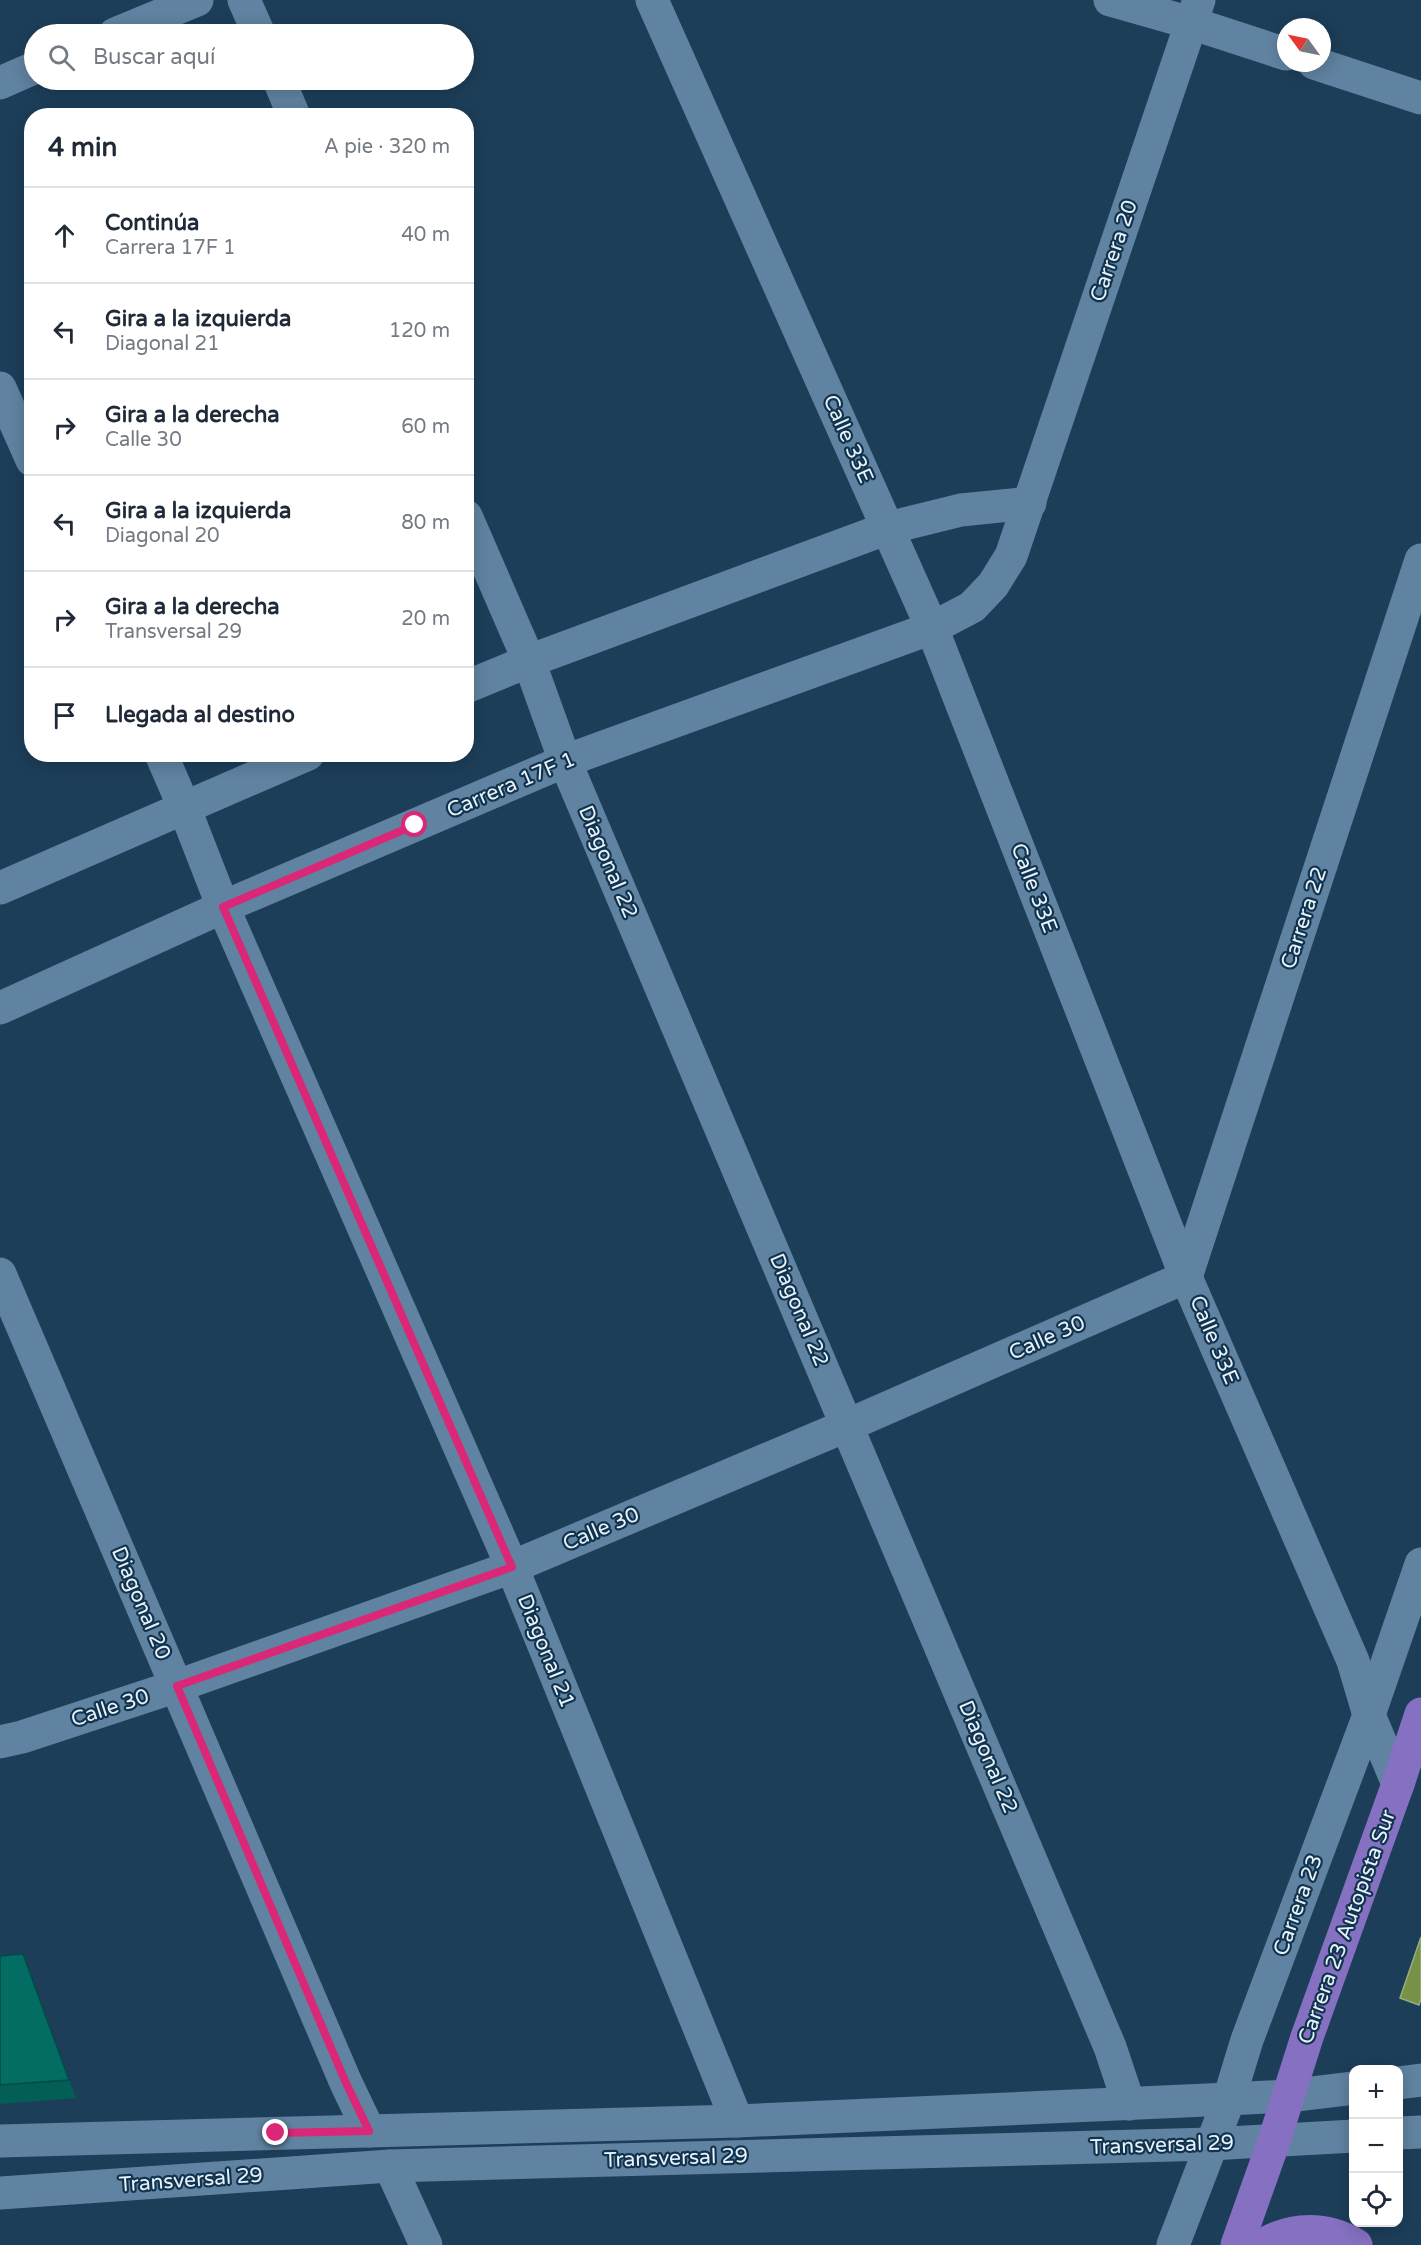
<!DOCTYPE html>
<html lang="es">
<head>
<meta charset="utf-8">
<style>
	:root { --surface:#fff; --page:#f2f2f3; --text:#1f2937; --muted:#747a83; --line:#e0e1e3 }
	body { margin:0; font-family:"Varela Round",sans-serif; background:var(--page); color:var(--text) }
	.controls { position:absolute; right:18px; bottom:18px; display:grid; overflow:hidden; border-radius:12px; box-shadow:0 3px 15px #0003 }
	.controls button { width:54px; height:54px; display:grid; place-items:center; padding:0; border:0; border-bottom:2px solid var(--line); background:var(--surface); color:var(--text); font:30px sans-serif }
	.compass { position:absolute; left:1277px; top:18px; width:54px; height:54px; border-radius:50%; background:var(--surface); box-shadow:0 3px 15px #0003; rotate:303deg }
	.stop { position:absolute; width:18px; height:18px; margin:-14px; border:4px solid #db2777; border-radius:50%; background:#fff }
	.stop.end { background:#db2777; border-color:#fff; box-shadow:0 2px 6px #0008 }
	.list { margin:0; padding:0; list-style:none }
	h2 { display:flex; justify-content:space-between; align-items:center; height:78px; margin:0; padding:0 24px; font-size:26px }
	h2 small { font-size:20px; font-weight:400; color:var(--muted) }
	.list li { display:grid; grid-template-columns:39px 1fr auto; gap:18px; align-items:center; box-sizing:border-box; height:96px; padding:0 24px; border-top:2px solid var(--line) }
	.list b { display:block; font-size:22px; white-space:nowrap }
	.list p { margin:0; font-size:20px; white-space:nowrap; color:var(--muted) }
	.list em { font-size:20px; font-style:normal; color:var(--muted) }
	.icon { flex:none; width:33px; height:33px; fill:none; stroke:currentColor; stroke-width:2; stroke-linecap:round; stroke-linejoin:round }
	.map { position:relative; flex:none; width:1421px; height:2245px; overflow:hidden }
	.search { position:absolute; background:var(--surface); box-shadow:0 3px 15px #0003; left:24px; top:24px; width:450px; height:66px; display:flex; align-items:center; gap:15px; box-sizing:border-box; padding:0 21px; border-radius:33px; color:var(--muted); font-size:22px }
	.panel { position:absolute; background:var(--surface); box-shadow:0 3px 15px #0003; left:24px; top:108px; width:450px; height:654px; border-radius:24px }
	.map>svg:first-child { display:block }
</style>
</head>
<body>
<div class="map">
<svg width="1421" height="2245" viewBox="0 0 1421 2245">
	<rect width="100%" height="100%" fill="#1d3e59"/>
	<path fill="#779146" stroke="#98ae7d" stroke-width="1.5" d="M 1421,1937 L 1421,1999 L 1419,2005 L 1400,1998 Z"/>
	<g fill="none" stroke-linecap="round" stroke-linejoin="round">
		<path stroke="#7f96a8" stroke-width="4" stroke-dasharray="6 3" stroke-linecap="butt" d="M 1398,2199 L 1400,2199"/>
		<g stroke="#6083a1" stroke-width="33">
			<path d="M 244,0 L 259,34"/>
			<path d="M 652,0 L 932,628 L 1186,1277 L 1353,1661 L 1369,1715 L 1398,1784"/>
			<path d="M 1110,0 L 1191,23 L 1286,54"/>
			<path d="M 115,34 L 197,0"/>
			<path d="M 1314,63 L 1421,98"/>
			<path d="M 279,80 L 294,116"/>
			<path d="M 0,83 L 34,68"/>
			<path d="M 0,388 L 32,460"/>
			<path d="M 466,516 L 529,661 L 565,761 L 1110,2047 L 1129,2104"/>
			<path d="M 466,687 L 529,661 L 888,528 L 961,510 L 1030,503"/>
			<path d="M 161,754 L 184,807 L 223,907 L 512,1567 L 737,2121"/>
			<path d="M 0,888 L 308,754"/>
			<path d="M 0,1008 L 223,907 L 565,761 L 932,628 L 972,607 L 993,585 L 1011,556 L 1199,0"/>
			<path d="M 0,1274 L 346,2083 L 369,2131"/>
			<path d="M 0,1742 L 22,1737 L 177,1686 L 512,1567 L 848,1425 L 1186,1277 L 1421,560"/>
			<path d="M 1398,2083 L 1421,2080"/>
			<path d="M 1398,2133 L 1421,2132"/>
			<path d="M 0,2141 L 737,2121 L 1229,2099 L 1288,2096 L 1354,2088"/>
			<path d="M 390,2166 L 426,2245"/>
			<path d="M 0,2193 L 390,2166 L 1211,2144 L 1354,2136"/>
			<path d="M 1173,2245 L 1229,2099 L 1247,2040 L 1369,1715 L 1421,1564"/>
		</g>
		<g stroke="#8570c1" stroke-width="33">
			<path d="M 1237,2245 L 1274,2141 L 1307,2037 L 1398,1784 L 1421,1714"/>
			<path d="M 1263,2245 C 1292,2227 1327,2227 1356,2245"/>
		</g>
	</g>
	<path fill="#035e56" d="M 23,1954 L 76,2098 L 0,2104 L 0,1956 Z"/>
	<path fill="#036d64" stroke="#024c46" stroke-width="1.5" d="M 23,1954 L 69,2080 L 0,2085 L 0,1956 Z"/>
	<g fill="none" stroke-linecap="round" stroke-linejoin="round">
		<path stroke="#db2777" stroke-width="8" d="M 276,2133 L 369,2131 L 346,2083 L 177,1686 L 512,1567 L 223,907 L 415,825"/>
	</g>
	<g text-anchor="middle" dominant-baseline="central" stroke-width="4.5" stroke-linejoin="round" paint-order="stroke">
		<g font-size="21" fill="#e6f2fc" stroke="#12334d">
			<text transform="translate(1114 251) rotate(-71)">Carrera 20</text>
			<text transform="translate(848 439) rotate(66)">Calle 33E</text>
			<text transform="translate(511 785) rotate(-23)">Carrera 17F 1</text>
			<text transform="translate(608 862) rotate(67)">Diagonal 22</text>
			<text transform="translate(1034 888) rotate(69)">Calle 33E</text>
			<text transform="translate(1304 918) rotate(-72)">Carrera 22</text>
			<text transform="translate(799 1310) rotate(67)">Diagonal 22</text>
			<text transform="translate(1047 1338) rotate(-24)">Calle 30</text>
			<text transform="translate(1214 1340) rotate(67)">Calle 33E</text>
			<text transform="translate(601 1529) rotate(-23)">Calle 30</text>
			<text transform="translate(141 1603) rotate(67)">Diagonal 20</text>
			<text transform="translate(546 1651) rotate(68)">Diagonal 21</text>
			<text transform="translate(110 1708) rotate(-18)">Calle 30</text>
			<text transform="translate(988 1757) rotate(67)">Diagonal 22</text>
			<text transform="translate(1298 1905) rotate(-70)">Carrera 23</text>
			<text transform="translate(1347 1927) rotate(-70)">Carrera 23 Autopista Sur</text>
			<text transform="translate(1162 2145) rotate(-2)">Transversal 29</text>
			<text transform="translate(676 2158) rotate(-2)">Transversal 29</text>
			<text transform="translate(191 2180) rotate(-4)">Transversal 29</text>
		</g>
	</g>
</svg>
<div class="controls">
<button>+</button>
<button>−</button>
<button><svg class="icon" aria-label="locate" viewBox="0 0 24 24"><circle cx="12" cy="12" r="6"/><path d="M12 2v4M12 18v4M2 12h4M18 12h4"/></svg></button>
</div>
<svg class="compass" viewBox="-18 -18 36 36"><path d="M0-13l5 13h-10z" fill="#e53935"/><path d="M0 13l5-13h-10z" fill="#747a83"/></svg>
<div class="stop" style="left:415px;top:825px"></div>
<div class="stop end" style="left:276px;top:2133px"></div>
<div class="search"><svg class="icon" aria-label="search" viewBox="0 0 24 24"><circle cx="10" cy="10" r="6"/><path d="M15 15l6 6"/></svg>Buscar aquí</div>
<section class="panel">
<h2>4 min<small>A pie · 320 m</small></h2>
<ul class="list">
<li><svg class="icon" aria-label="ahead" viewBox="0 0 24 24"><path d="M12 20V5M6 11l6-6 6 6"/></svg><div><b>Continúa</b><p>Carrera 17F 1</p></div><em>40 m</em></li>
<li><svg class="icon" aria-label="left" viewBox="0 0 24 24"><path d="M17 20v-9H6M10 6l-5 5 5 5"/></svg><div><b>Gira a la izquierda</b><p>Diagonal 21</p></div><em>120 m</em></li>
<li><svg class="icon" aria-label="right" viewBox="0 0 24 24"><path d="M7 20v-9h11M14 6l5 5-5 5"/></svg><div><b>Gira a la derecha</b><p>Calle 30</p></div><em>60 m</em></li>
<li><svg class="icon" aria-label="left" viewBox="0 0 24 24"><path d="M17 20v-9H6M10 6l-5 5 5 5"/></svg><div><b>Gira a la izquierda</b><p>Diagonal 20</p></div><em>80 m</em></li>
<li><svg class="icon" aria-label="right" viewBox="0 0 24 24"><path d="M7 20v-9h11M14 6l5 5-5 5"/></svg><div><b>Gira a la derecha</b><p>Transversal 29</p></div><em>20 m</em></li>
<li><svg class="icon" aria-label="arrive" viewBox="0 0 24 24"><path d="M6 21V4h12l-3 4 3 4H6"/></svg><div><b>Llegada al destino</b></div></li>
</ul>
</section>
</div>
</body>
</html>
